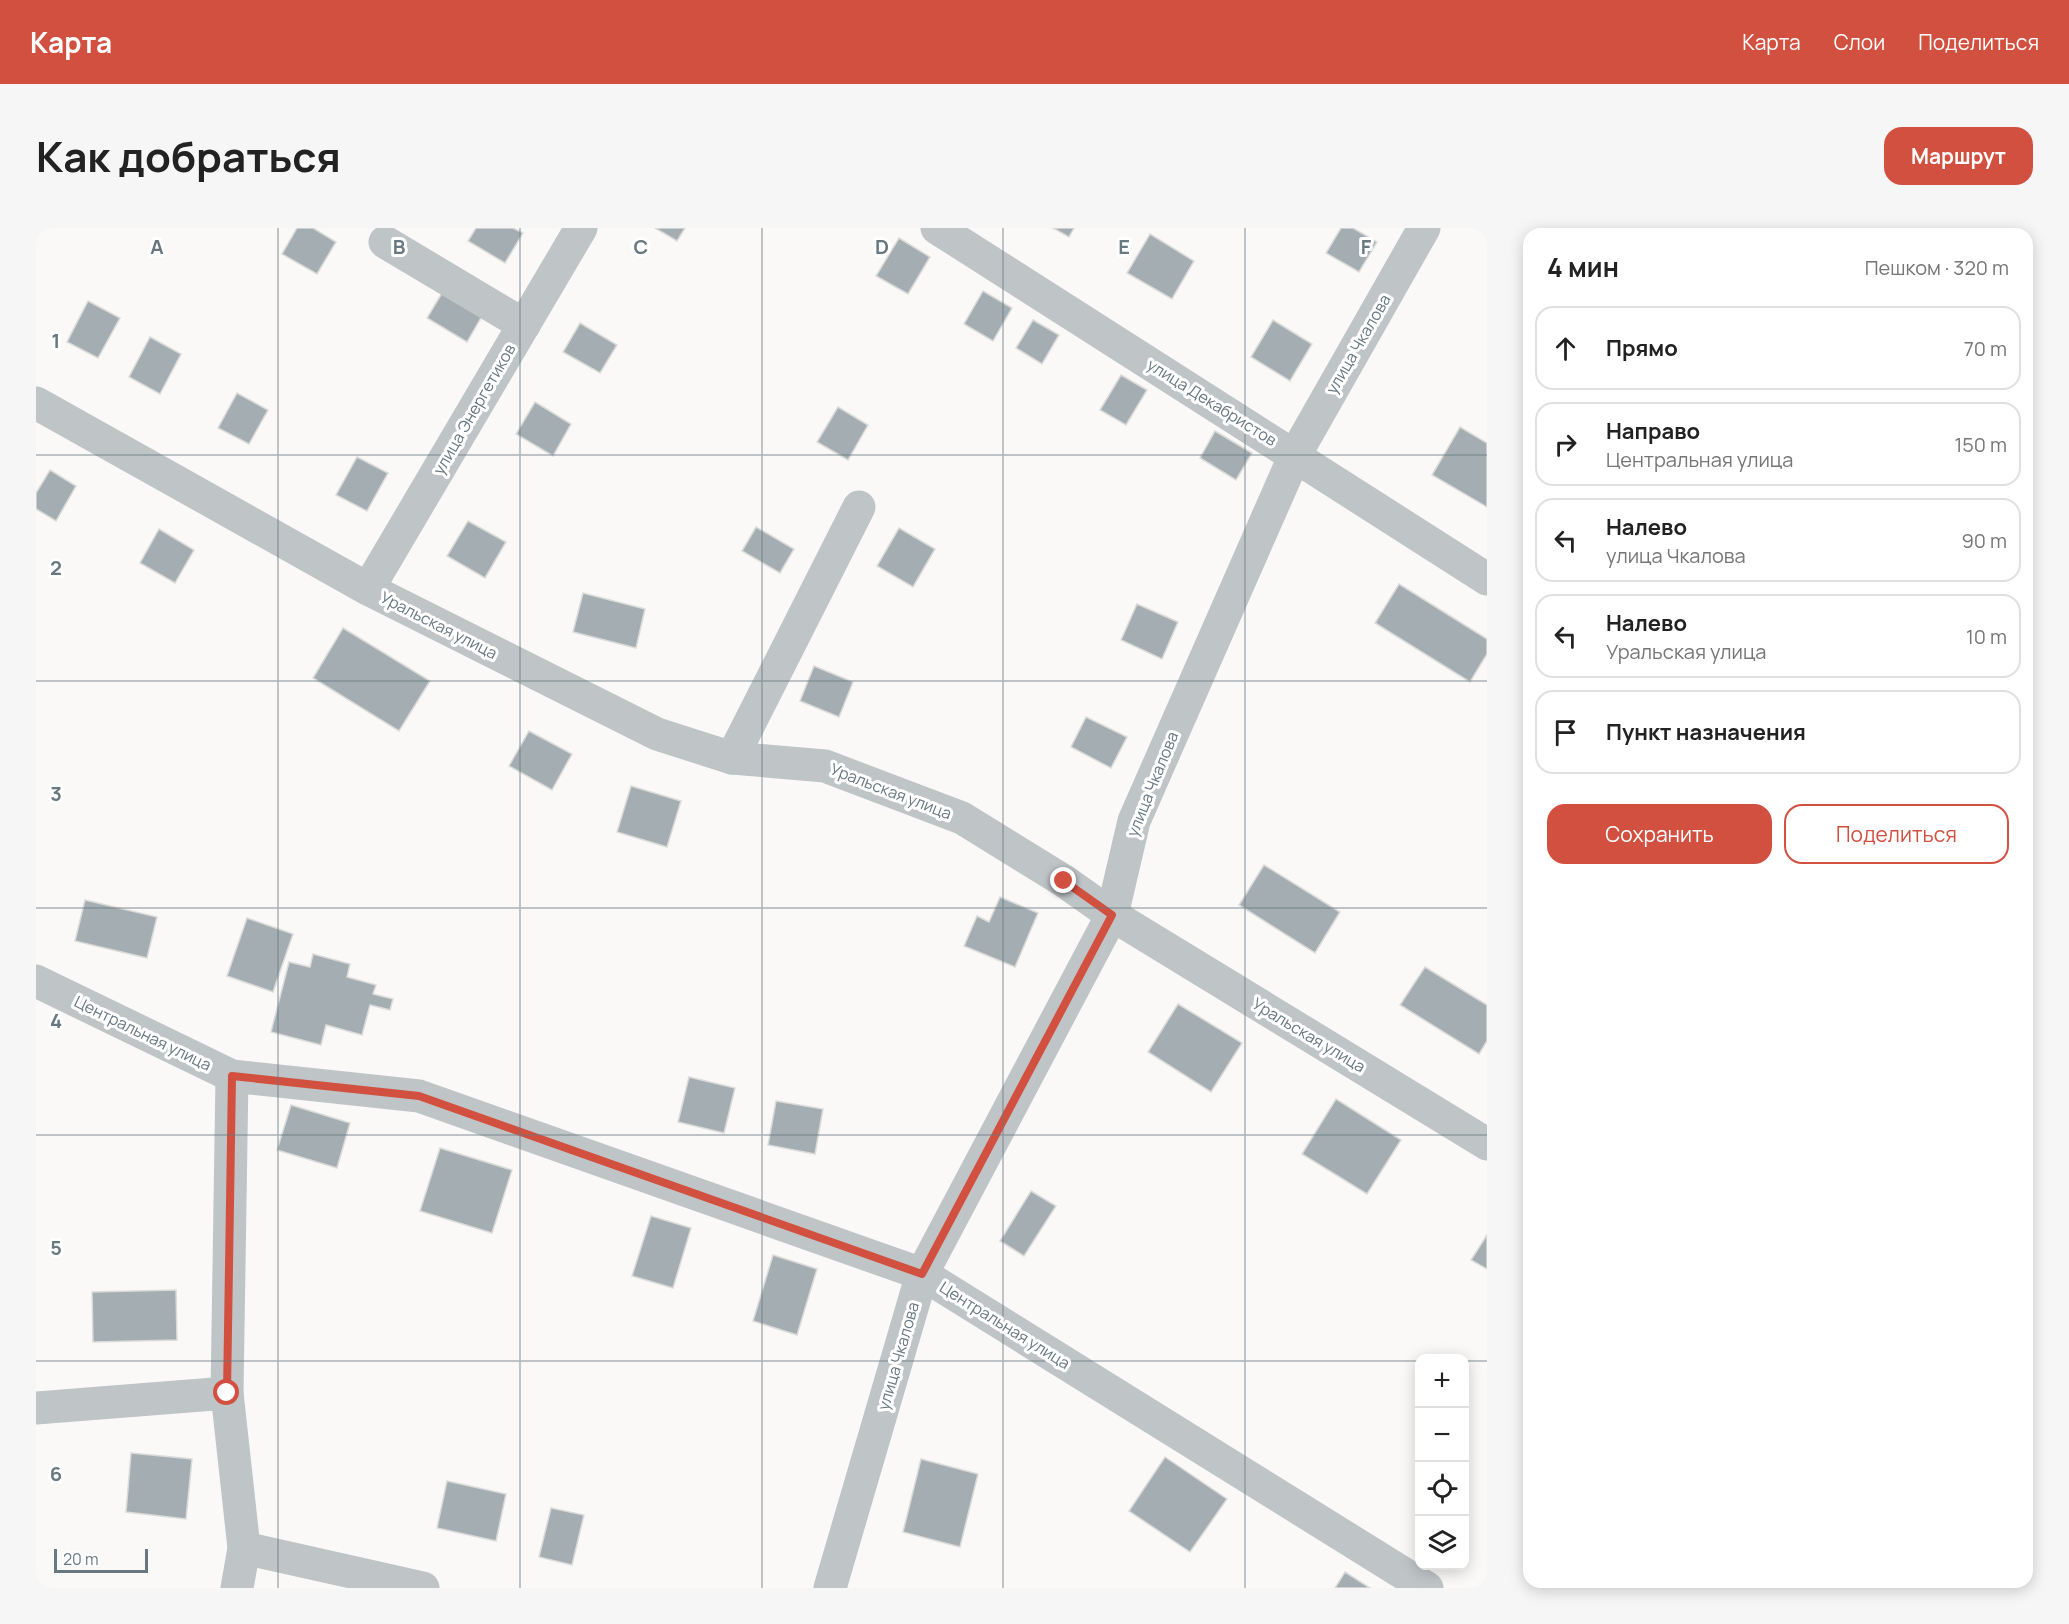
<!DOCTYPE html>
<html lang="ru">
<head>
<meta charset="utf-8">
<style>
	:root { --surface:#fff; --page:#f6f6f6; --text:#222; --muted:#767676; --line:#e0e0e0; --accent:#d2503f }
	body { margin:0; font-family:Manrope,sans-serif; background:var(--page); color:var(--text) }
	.controls { position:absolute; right:18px; bottom:18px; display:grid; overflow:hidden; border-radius:12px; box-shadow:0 3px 15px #0003 }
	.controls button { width:54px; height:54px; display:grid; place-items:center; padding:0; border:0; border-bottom:2px solid var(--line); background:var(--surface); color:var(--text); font:30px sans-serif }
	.scale { position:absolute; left:18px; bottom:15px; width:94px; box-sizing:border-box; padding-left:6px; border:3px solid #677880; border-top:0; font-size:16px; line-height:21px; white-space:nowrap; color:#677880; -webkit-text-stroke:4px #fff; paint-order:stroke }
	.stop { position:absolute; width:18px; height:18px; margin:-14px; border:4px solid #d2503f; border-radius:50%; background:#fff }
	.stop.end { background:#d2503f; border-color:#fff; box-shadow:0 2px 6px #0008 }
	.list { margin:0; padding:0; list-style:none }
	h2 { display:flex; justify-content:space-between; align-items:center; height:78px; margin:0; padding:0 24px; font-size:26px }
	h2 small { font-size:20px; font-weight:400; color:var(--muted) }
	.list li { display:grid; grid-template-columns:39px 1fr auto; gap:18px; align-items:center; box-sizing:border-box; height:84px; margin:0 12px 12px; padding:0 12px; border:2px solid var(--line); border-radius:18px }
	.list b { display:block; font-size:22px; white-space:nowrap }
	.list p { margin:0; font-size:20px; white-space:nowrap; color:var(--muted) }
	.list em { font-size:20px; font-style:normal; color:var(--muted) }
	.actions { display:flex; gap:12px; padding:18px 24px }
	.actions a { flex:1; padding:14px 0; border:2px solid var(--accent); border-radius:18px; text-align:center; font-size:21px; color:var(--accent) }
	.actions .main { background:var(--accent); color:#fff }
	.icon { flex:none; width:33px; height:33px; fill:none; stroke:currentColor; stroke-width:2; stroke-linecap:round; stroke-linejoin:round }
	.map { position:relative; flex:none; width:1451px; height:1360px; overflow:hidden; border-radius:18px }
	header { display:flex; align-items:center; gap:36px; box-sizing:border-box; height:84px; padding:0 30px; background:var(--accent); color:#fff }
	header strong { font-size:28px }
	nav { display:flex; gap:33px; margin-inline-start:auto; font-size:21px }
	.intro { display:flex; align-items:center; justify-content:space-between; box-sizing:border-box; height:144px; padding:0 36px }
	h1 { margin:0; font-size:42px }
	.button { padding:15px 27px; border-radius:18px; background:var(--accent); color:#fff; font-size:21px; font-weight:700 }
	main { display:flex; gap:36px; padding:0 36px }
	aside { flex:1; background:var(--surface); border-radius:18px; box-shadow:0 3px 15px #0003 }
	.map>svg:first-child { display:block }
</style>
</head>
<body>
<header>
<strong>Карта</strong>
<nav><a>Карта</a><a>Слои</a><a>Поделиться</a></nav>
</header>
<div class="intro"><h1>Как добраться</h1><a class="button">Маршрут</a></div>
<main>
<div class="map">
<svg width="1451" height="1360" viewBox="0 0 1451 1360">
	<rect width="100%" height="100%" fill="#faf9f8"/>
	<g fill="#a4aeb2" stroke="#dbdbda" stroke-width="1.5">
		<path d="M 261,0 L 277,0 L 300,14 L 281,46 L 246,26 Z"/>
		<path d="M 440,0 L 477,0 L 487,5 L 469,35 L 432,13 Z"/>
		<path d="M 619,0 L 649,0 L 641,13 Z"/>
		<path d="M 1017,0 L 1038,0 L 1033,9 Z"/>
		<path d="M 1305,0 L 1317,0 L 1341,14 L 1323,44 L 1290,25 Z"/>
		<path d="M 1114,6 L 1158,33 L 1136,71 L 1091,45 Z"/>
		<path d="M 863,10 L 894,29 L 872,66 L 840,48 Z"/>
		<path d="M 947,63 L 976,80 L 957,113 L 928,96 Z"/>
		<path d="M 406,65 L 446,88 L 431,114 L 391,90 Z"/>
		<path d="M 52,73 L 84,90 L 62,130 L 31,114 Z"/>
		<path d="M 997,92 L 1023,107 L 1006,136 L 980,120 Z"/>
		<path d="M 1237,92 L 1276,116 L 1254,153 L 1215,129 Z"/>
		<path d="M 544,95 L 581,117 L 564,145 L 527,124 Z"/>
		<path d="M 114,109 L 145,126 L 124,166 L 93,149 Z"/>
		<path d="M 1085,147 L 1111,162 L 1090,197 L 1064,182 Z"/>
		<path d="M 201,165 L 232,182 L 213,216 L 182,200 Z"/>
		<path d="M 499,174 L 535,196 L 517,228 L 480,206 Z"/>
		<path d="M 802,179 L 832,197 L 812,232 L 781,214 Z"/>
		<path d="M 1424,199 L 1451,215 L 1451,279 L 1396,247 Z"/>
		<path d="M 1179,203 L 1216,225 L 1200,252 L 1164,230 Z"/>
		<path d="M 321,229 L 352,245 L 331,283 L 300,267 Z"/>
		<path d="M 14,242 L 40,258 L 20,293 L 0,281 L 0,265 Z"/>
		<path d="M 432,293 L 470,314 L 449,350 L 411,328 Z"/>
		<path d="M 720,299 L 758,321 L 744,345 L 706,323 Z"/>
		<path d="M 863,300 L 899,321 L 877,359 L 841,338 Z"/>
		<path d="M 123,301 L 158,322 L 139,355 L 104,335 Z"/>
		<path d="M 1363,356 L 1451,411 L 1451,426 L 1434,454 L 1339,395 Z"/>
		<path d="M 547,365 L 609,381 L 600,420 L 537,404 Z"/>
		<path d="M 1101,376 L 1142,394 L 1126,431 L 1085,412 Z"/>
		<path d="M 307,400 L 394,453 L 363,503 L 277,450 Z"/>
		<path d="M 778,438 L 817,454 L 803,489 L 764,473 Z"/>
		<path d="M 1050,489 L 1091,509 L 1075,540 L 1035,519 Z"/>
		<path d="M 493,503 L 536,526 L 516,562 L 473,538 Z"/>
		<path d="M 595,558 L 645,573 L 631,619 L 581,604 Z"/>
		<path d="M 1228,637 L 1304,684 L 1279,725 L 1203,677 Z"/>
		<path d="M 964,669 L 1002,685 L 979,739 L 928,718 L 941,688 L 953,694 Z"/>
		<path d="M 49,672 L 121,689 L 111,730 L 39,713 Z"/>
		<path d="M 211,690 L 257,706 L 237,764 L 191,748 Z"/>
		<path d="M 277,726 L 314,736 L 311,749 L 340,757 L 337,766 L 357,771 L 354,782 L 334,777 L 326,807 L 290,797 L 285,817 L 235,804 L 253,734 L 274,739 Z"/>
		<path d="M 1389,739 L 1451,777 L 1451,813 L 1443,826 L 1364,777 Z"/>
		<path d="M 1142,776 L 1206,815 L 1175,864 L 1112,824 Z"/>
		<path d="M 653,849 L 699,860 L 688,905 L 642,894 Z"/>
		<path d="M 1300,871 L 1365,912 L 1331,966 L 1266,926 Z"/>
		<path d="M 740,873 L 787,881 L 779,926 L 732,917 Z"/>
		<path d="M 255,877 L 314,895 L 301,940 L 241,922 Z"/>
		<path d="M 404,920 L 476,942 L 456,1005 L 384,983 Z"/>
		<path d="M 995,963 L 1020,978 L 988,1028 L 964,1013 Z"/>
		<path d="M 615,988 L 655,1000 L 637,1060 L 596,1048 Z"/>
		<path d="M 1451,1007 L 1451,1041 L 1435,1032 Z"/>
		<path d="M 737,1027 L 781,1041 L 761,1107 L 717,1093 Z"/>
		<path d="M 140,1062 L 141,1112 L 57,1114 L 56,1064 Z"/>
		<path d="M 95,1225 L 156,1231 L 150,1291 L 90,1284 Z"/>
		<path d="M 1129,1229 L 1191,1271 L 1154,1324 L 1093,1283 Z"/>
		<path d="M 885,1231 L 942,1246 L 924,1319 L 867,1304 Z"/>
		<path d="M 411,1253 L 470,1266 L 460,1313 L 401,1300 Z"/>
		<path d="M 515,1280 L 548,1287 L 536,1337 L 503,1329 Z"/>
		<path d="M 1309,1344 L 1334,1360 L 1299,1360 Z"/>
	</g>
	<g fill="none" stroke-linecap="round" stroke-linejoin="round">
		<g stroke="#bfc4c7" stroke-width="33">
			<path d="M 901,0 L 1451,351"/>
			<path d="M 349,14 L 488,97"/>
			<path d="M 0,175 L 332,361 L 621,506 L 696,530 L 789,538 L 926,590 L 1028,653 L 1076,687 L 1451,916"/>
			<path d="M 332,361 L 545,0"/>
			<path d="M 696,530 L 823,279"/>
			<path d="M 0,753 L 196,848 L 383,868 L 886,1046 L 1391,1360"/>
			<path d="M 196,848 L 191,1165 L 208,1320 L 201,1360"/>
			<path d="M 0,1180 L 191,1165"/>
			<path d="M 208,1320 L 387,1360"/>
			<path d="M 794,1360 L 886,1046 L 1076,687 L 1098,593 L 1259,227 L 1388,0"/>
		</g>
	</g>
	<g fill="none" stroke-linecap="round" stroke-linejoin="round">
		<path stroke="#d2503f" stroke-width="8" d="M 191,1165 L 196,848 L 383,868 L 886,1046 L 1076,687 L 1028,653"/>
	</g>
	<path fill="none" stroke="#677880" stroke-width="1.5" stroke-opacity="0.55" d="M 242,0 L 242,1360M 484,0 L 484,1360M 726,0 L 726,1360M 967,0 L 967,1360M 1209,0 L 1209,1360M 0,227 L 1451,227M 0,453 L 1451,453M 0,680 L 1451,680M 0,907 L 1451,907M 0,1133 L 1384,1133M 1428,1133 L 1451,1133"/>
	<g text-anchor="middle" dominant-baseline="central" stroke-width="6" stroke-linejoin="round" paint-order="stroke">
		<g font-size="16" fill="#677880" stroke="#fff">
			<text transform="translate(1322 116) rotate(-60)">улица Чкалова</text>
			<text transform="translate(1176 174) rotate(32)">улица Декабристов</text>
			<text transform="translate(438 181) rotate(-60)">улица Энергетиков</text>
			<text transform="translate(403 397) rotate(27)">Уральская улица</text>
			<text transform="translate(1116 556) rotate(-68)">улица Чкалова</text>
			<text transform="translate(855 563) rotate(21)">Уральская улица</text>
			<text transform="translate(107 805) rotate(26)">Центральная улица</text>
			<text transform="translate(1273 807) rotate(31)">Уральская улица</text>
			<text transform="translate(969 1097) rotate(32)">Центральная улица</text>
			<text transform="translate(862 1128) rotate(-74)">улица Чкалова</text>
		</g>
	</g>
	<g font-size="20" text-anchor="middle" font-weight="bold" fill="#677880" stroke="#fff" stroke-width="6" stroke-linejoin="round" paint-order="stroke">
		<text x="121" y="26">A</text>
		<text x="363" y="26">B</text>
		<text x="605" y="26">C</text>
		<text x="846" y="26">D</text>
		<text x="1088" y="26">E</text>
		<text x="1330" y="26">F</text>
		<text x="20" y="120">1</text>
		<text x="20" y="347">2</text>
		<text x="20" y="573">3</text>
		<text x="20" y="800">4</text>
		<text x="20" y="1027">5</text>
		<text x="20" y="1253">6</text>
	</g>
</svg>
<div class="controls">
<button>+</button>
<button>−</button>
<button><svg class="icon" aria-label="locate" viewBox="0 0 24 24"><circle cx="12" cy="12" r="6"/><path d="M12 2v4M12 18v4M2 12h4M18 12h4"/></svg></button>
<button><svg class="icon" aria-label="layers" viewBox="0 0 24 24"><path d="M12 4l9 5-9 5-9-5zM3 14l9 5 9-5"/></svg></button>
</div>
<div class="scale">20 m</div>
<div class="stop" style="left:191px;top:1165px"></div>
<div class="stop end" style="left:1028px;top:653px"></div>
</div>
<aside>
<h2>4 мин<small>Пешком · 320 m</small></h2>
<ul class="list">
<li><svg class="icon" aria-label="ahead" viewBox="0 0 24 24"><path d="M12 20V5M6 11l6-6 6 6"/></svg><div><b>Прямо</b></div><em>70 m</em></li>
<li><svg class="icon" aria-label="right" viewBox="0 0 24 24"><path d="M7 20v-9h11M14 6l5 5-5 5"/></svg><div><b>Направо</b><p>Центральная улица</p></div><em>150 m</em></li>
<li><svg class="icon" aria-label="left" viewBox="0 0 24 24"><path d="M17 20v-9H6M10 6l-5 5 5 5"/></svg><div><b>Налево</b><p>улица Чкалова</p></div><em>90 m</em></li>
<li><svg class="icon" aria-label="left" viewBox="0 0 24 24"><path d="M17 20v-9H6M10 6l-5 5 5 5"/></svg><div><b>Налево</b><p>Уральская улица</p></div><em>10 m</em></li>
<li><svg class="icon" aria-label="arrive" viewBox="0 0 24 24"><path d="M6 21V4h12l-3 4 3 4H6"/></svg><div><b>Пункт назначения</b></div></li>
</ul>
<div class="actions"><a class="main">Сохранить</a><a>Поделиться</a></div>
</aside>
</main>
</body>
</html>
